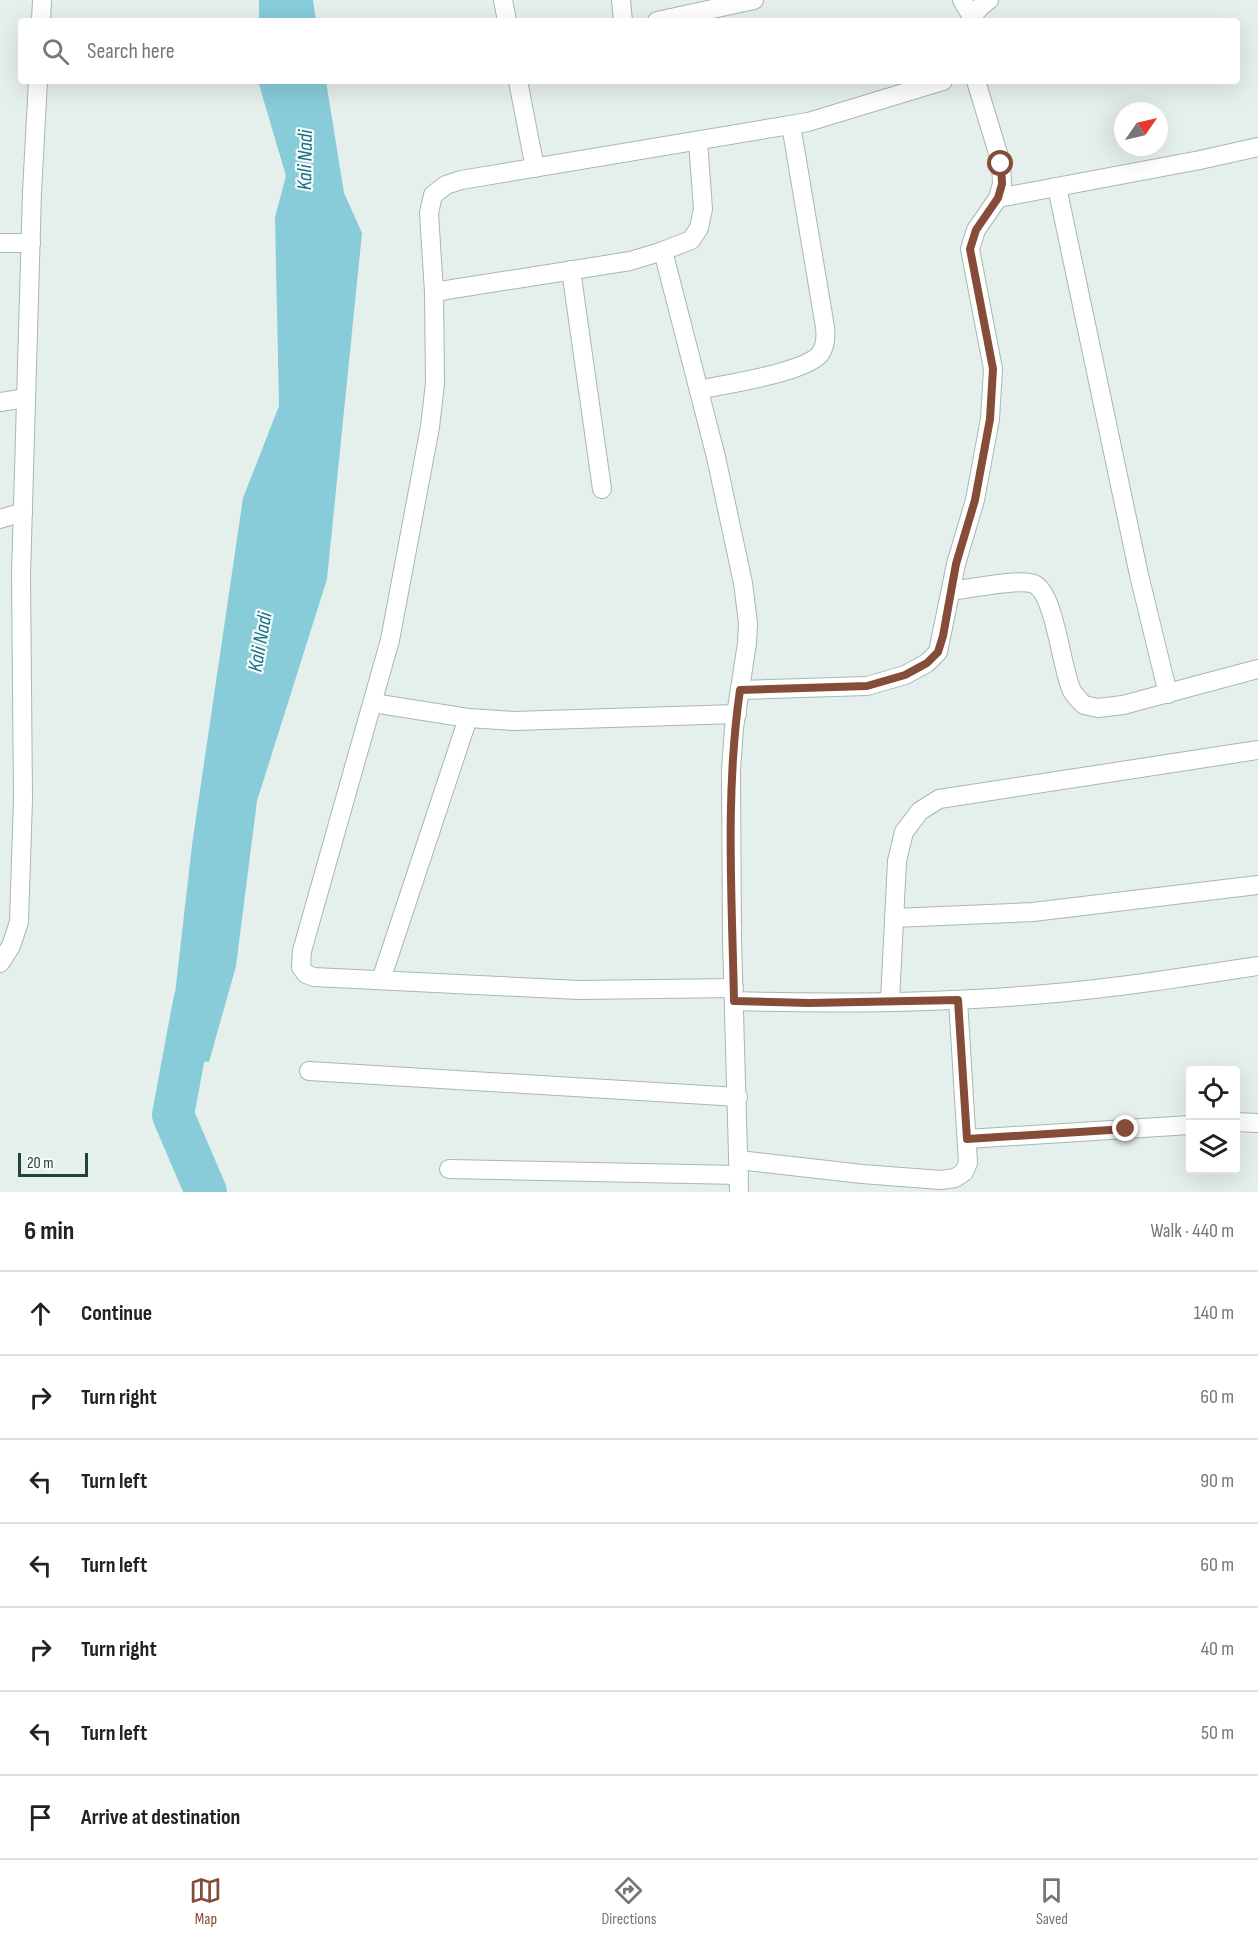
<!DOCTYPE html>
<html lang="en">
<head>
<meta charset="utf-8">
<style>
	:root { --surface:#fff; --page:#f2f2f2; --text:#222; --muted:#767676; --line:#e0e0e0; --accent:#854c38 }
	body { margin:0; font-family:"Sofia Sans Condensed",sans-serif; background:var(--page); color:var(--text) }
	.controls { position:absolute; right:18px; bottom:18px; display:grid; overflow:hidden; border-radius:6px; box-shadow:0 6px 24px #0002 }
	.controls button { width:54px; height:54px; display:grid; place-items:center; padding:0; border:0; border-bottom:2px solid var(--line); background:var(--surface); color:var(--text); font:30px sans-serif }
	.compass { position:absolute; left:1114px; top:102px; width:54px; height:54px; border-radius:50%; background:var(--surface); box-shadow:0 6px 24px #0002; rotate:56deg }
	.scale { position:absolute; left:18px; bottom:15px; width:70px; box-sizing:border-box; padding-left:6px; border:3px solid #22433b; border-top:0; font-size:16px; line-height:21px; white-space:nowrap; color:#22433b; -webkit-text-stroke:4px #f6fbf9; paint-order:stroke }
	.stop { position:absolute; width:18px; height:18px; margin:-14px; border:4px solid #854c38; border-radius:50%; background:#fff }
	.stop.end { background:#854c38; border-color:#fff; box-shadow:0 2px 6px #0008 }
	.list { margin:0; padding:0; list-style:none }
	h2 { display:flex; justify-content:space-between; align-items:center; height:78px; margin:0; padding:0 24px; font-size:26px }
	h2 small { font-size:20px; font-weight:400; color:var(--muted) }
	.list li { display:grid; grid-template-columns:39px 1fr auto; gap:18px; align-items:center; box-sizing:border-box; height:84px; padding:0 24px; border-top:2px solid var(--line) }
	.list b { display:block; font-size:22px; white-space:nowrap }
	.list em { font-size:20px; font-style:normal; color:var(--muted) }
	.icon { flex:none; width:33px; height:33px; fill:none; stroke:currentColor; stroke-width:2; stroke-linecap:round; stroke-linejoin:round }
	.map { position:relative; flex:none; width:1258px; height:1192px; overflow:hidden }
	.search { position:absolute; background:var(--surface); box-shadow:0 6px 24px #0002; left:18px; right:18px; top:18px; height:66px; display:flex; align-items:center; gap:15px; box-sizing:border-box; padding:0 21px; border-radius:6px; color:var(--muted); font-size:22px }
	.sheet { height:666px; background:var(--surface) }
	nav { display:flex; justify-content:space-around; align-items:center; box-sizing:border-box; height:84px; border-top:2px solid var(--line); background:var(--surface); font-size:16px; color:var(--muted) }
	nav a { display:grid; justify-items:center; gap:3px }
	nav .on { color:var(--accent) }
	.map>svg:first-child { display:block }
</style>
</head>
<body>
<div class="map">
<svg width="1258" height="1192" viewBox="0 0 1258 1192">
	<rect width="100%" height="100%" fill="#e5efeb"/>
	<g fill="#88ccd9">
		<path d="M 259,0 L 313,0 L 316,21 L 259,21 Z"/>
		<path d="M 258,81 L 326,81 L 344,193 L 362,233 L 327,579 L 257,801 L 236,966 L 209,1062 L 168,1056 L 192,845 L 243,498 L 279,406 L 275,217 L 286,176 Z"/>
	</g>
	<g fill="none" stroke-linecap="round" stroke-linejoin="round">
		<path stroke="#88ccd9" stroke-width="42" d="M 194,1002 L 173,1115 L 206,1192"/>
		<g stroke="#a7b8b3" stroke-width="20">
			<g id="street">
				<path d="M 503,0 L 507,21"/>
				<path d="M 621,0 L 623,21"/>
				<path d="M 962,0 L 972,17"/>
				<path d="M 41,21 L 42,0"/>
				<path d="M 657,21 L 754,0"/>
				<path d="M 972,21 C 973,12 982,5 989,0"/>
				<path d="M 518,81 L 535,168"/>
				<path d="M 1057,187 L 1139,575 L 1168,694"/>
				<path d="M 998,198 L 1200,160 L 1258,147"/>
				<path d="M 0,243 L 31,243"/>
				<path d="M 663,251 L 716,457 L 743,583 L 748,623 L 747,643 L 734,728 L 731,770 L 732,939 L 739,1192"/>
				<path d="M 571,270 L 602,489"/>
				<path d="M 434,292 L 630,261 L 663,251 L 691,240 L 699,228 L 703,209 L 698,141"/>
				<path d="M 699,390 C 725,384 804,373 820,354 C 826,346 826,336 825,327 L 791,125"/>
				<path d="M 0,402 L 26,398"/>
				<path d="M 0,519 L 23,512"/>
				<path d="M 951,591 C 968,589 1021,578 1034,584 C 1055,593 1061,668 1072,691 C 1075,696 1080,701 1084,705 L 1098,708 L 1123,705 L 1258,669"/>
				<path d="M 740,690 L 867,686 L 905,675 L 927,663 L 938,652 L 956,564 L 975,500 L 990,419 L 993,369 L 970,249 L 976,230 L 998,198 L 1002,184 L 1001,163 L 976,81"/>
				<path d="M 373,703 L 468,718 L 514,721 L 737,714"/>
				<path d="M 894,918 L 1033,912 L 1258,885"/>
				<path d="M 0,963 L 11,946 L 19,922 L 23,799 L 21,575 L 32,192 L 38,81"/>
				<path d="M 381,980 L 468,718"/>
				<path d="M 734,988 L 579,990 L 314,977 L 306,974 L 301,967 L 302,951 L 390,640 L 430,427 L 435,383 L 434,292 L 429,213 L 433,195 L 446,185 L 461,180 L 808,122 L 943,81"/>
				<path d="M 734,1001 C 838,1004 942,1003 1045,994 C 1116,988 1187,977 1258,966"/>
				<path d="M 890,1001 L 897,861 L 904,832 L 920,811 L 939,799 L 1258,750"/>
				<path d="M 309,1071 L 738,1097"/>
				<path d="M 1236,1122 L 1258,1123"/>
				<path d="M 967,1139 L 1190,1125"/>
				<path d="M 739,1160 L 862,1174 L 941,1180 L 955,1178 L 964,1172 L 968,1163 L 958,1000"/>
				<path d="M 449,1169 L 739,1175"/>
			</g>
		</g>
		<use href="#street" stroke="#fff" stroke-width="18"/>
	</g>
	<g fill="none" stroke-linecap="round" stroke-linejoin="round">
		<path stroke="#854c38" stroke-width="8" d="M 1001,164 L 1002,184 L 998,198 L 976,230 L 970,249 L 993,369 L 990,419 L 975,500 L 956,564 L 943,636 L 938,652 L 927,663 L 905,675 L 867,686 L 740,690 C 725,793 732,897 734,1001 L 809,1003 L 958,1000 L 967,1139 L 1126,1129"/>
	</g>
	<g text-anchor="middle" dominant-baseline="central" stroke-width="4.5" stroke-linejoin="round" paint-order="stroke">
		<g font-size="21" font-style="italic" fill="#157286" stroke="#f6fbf9">
			<text transform="translate(305 160) rotate(-89)">Kali Nadi</text>
			<text transform="translate(260 642) rotate(-80)">Kali Nadi</text>
		</g>
	</g>
</svg>
<div class="controls">
<button><svg class="icon" aria-label="locate" viewBox="0 0 24 24"><circle cx="12" cy="12" r="6"/><path d="M12 2v4M12 18v4M2 12h4M18 12h4"/></svg></button>
<button><svg class="icon" aria-label="layers" viewBox="0 0 24 24"><path d="M12 4l9 5-9 5-9-5zM3 14l9 5 9-5"/></svg></button>
</div>
<svg class="compass" viewBox="-18 -18 36 36"><path d="M0-13l5 13h-10z" fill="#e53935"/><path d="M0 13l5-13h-10z" fill="#767676"/></svg>
<div class="scale">20 m</div>
<div class="stop" style="left:1001px;top:164px"></div>
<div class="stop end" style="left:1126px;top:1129px"></div>
<div class="search"><svg class="icon" aria-label="search" viewBox="0 0 24 24"><circle cx="10" cy="10" r="6"/><path d="M15 15l6 6"/></svg>Search here</div>
</div>
<section class="sheet">
<h2>6 min<small>Walk · 440 m</small></h2>
<ul class="list">
<li><svg class="icon" aria-label="ahead" viewBox="0 0 24 24"><path d="M12 20V5M6 11l6-6 6 6"/></svg><div><b>Continue</b></div><em>140 m</em></li>
<li><svg class="icon" aria-label="right" viewBox="0 0 24 24"><path d="M7 20v-9h11M14 6l5 5-5 5"/></svg><div><b>Turn right</b></div><em>60 m</em></li>
<li><svg class="icon" aria-label="left" viewBox="0 0 24 24"><path d="M17 20v-9H6M10 6l-5 5 5 5"/></svg><div><b>Turn left</b></div><em>90 m</em></li>
<li><svg class="icon" aria-label="left" viewBox="0 0 24 24"><path d="M17 20v-9H6M10 6l-5 5 5 5"/></svg><div><b>Turn left</b></div><em>60 m</em></li>
<li><svg class="icon" aria-label="right" viewBox="0 0 24 24"><path d="M7 20v-9h11M14 6l5 5-5 5"/></svg><div><b>Turn right</b></div><em>40 m</em></li>
<li><svg class="icon" aria-label="left" viewBox="0 0 24 24"><path d="M17 20v-9H6M10 6l-5 5 5 5"/></svg><div><b>Turn left</b></div><em>50 m</em></li>
<li><svg class="icon" aria-label="arrive" viewBox="0 0 24 24"><path d="M6 21V4h12l-3 4 3 4H6"/></svg><div><b>Arrive at destination</b></div></li>
</ul>
</section>
<nav>
<a class="on"><svg class="icon" aria-label="map" viewBox="0 0 24 24"><path d="M3 6l6-2 6 2 6-2v14l-6 2-6-2-6 2zM9 4v14M15 6v14"/></svg>Map</a>
<a><svg class="icon" aria-label="directions" viewBox="0 0 24 24"><path d="M12 3l9 9-9 9-9-9zM9 14v-3h6M13 9l2 2-2 2"/></svg>Directions</a>
<a><svg class="icon" aria-label="saved" viewBox="0 0 24 24"><path d="M7 4h10v16l-5-4-5 4z"/></svg>Saved</a>
</nav>
</body>
</html>
